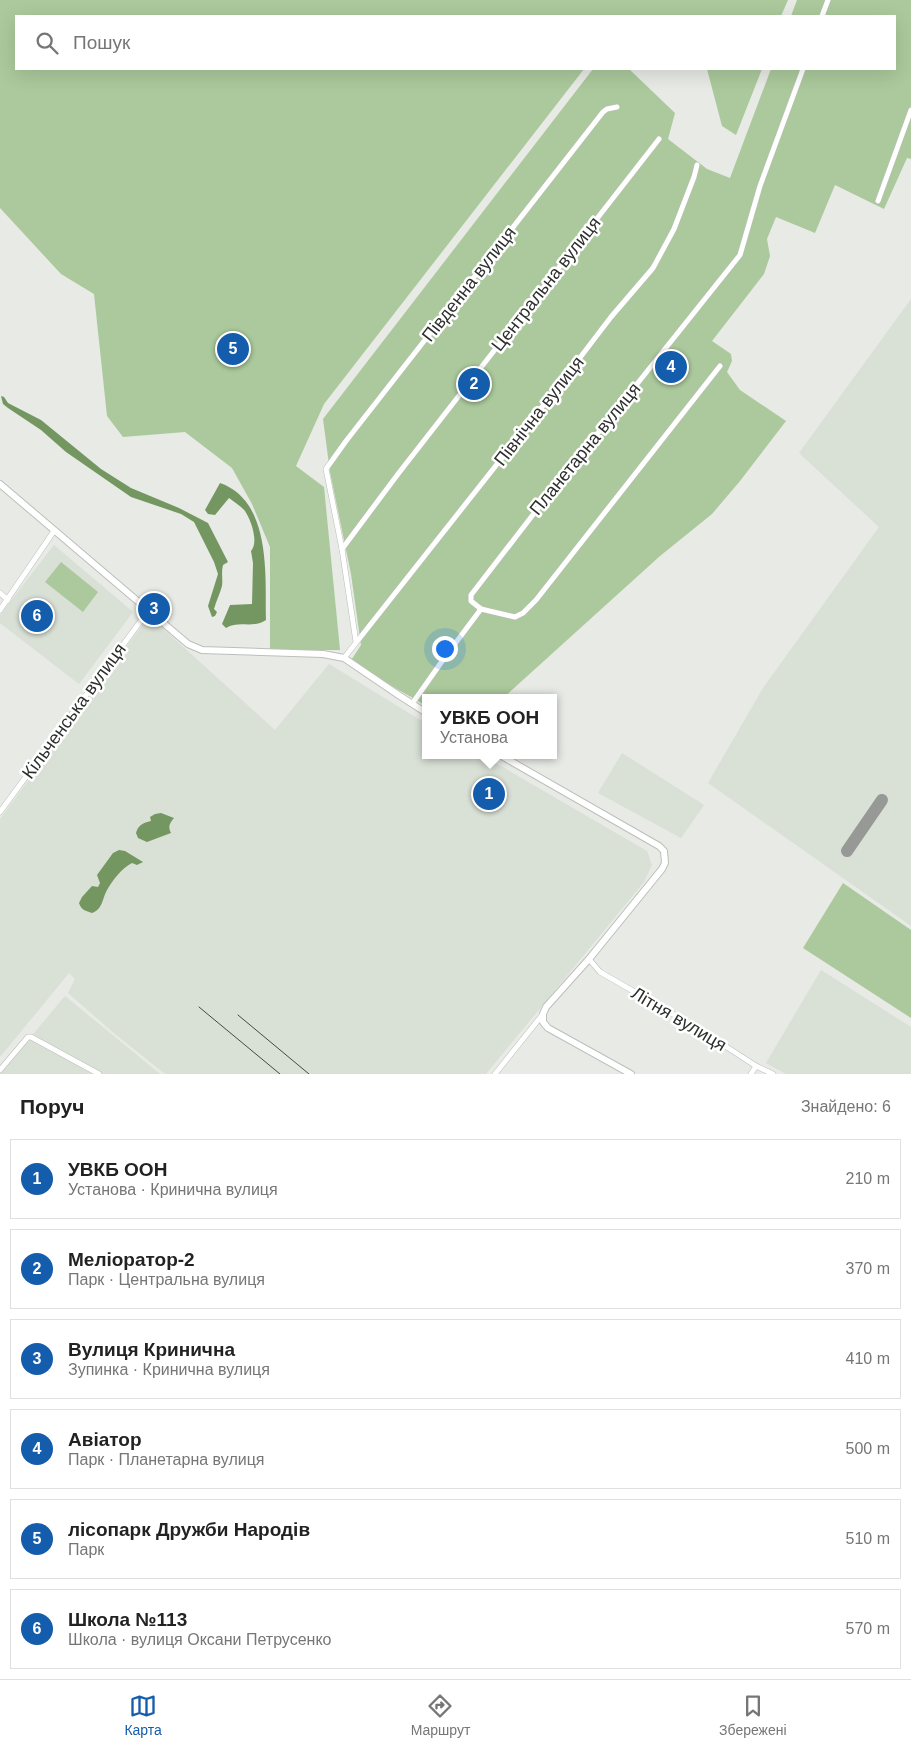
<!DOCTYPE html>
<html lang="uk">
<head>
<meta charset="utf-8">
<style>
	:root { --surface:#fff; --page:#f2f2f2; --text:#222; --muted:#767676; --line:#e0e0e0; --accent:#145cac }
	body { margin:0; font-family:Arial,sans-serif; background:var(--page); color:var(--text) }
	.you { position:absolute; left:444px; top:648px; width:18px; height:18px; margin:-12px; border:4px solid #fff; border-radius:50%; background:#1a73e8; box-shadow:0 0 0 8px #1a73e833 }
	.badge { display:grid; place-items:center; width:32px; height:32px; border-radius:50%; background:var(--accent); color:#fff; font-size:16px; font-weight:700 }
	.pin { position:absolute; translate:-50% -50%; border:2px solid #fff; box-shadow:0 1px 5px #0006 }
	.popup { position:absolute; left:422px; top:694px; width:135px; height:65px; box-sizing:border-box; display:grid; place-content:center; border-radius:0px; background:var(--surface); filter:drop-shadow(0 1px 4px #0005); font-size:16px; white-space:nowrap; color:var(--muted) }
	.popup b { font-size:19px; color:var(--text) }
	.popup::after { content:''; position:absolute; left:50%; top:100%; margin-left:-10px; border:10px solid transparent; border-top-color:var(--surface) }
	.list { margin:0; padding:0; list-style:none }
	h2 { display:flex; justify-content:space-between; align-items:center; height:65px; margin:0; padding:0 20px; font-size:21px }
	h2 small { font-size:16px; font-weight:400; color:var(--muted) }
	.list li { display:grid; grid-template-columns:32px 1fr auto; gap:15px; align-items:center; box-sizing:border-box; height:80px; margin:0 10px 10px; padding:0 10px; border:1px solid var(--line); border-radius:0px }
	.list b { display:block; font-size:19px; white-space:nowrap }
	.list p { margin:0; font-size:16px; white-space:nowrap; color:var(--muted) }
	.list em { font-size:16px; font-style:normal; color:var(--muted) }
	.icon { flex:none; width:28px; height:28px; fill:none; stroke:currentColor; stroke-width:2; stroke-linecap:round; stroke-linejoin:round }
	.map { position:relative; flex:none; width:911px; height:1074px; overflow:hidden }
	.search { position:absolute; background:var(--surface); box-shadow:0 5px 20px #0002; left:15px; right:15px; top:15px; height:55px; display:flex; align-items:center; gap:12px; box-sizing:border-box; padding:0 18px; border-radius:0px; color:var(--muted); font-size:19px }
	.sheet { height:605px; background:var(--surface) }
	nav { display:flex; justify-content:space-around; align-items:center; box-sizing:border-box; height:70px; border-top:1px solid var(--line); background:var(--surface); font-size:14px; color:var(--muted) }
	nav a { display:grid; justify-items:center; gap:2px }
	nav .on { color:var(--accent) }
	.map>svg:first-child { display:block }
</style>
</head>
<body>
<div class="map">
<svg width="911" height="1074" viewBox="0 0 911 1074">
	<rect width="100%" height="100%" fill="#e7eae5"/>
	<g fill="#d9e0d5">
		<path d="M 911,299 L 911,926 L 708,783 L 763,688 L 879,527 L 799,453 Z"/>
		<path d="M 54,545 L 133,612 L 79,684 L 0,623 L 0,615 Z"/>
		<path d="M 149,616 L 275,730 L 329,664 L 425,723 L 425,755 L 482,755 L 647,851 L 652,865 L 644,882 L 486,1074 L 165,1074 L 115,1034 L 68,993 L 75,979 L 69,973 L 0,1057 L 0,819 Z"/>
		<path d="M 622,753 L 704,805 L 681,838 L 598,793 Z"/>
		<path d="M 821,970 L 911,1027 L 911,1074 L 786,1074 L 766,1063 Z"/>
		<path d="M 65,996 L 160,1074 L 0,1074 Z"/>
	</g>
	<g fill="#abc99c">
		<path d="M 0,0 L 788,0 L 781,16 L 16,16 L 16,69 L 584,69 L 324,404 L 296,466 L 324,487 L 340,650 L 270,650 L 270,547 L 252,504 L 232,468 L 185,432 L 123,437 L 107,416 L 94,294 L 61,274 L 0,208 Z"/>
		<path d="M 797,0 L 911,0 L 911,159 L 907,158 L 884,209 L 835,185 L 815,233 L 776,217 L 767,239 L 770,256 L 764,274 L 712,341 L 731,354 L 732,361 L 727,372 L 740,390 L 786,421 L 740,481 L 712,514 L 660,556 L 503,698 L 425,698 L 425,705 L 350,662 L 361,645 L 351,574 L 330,472 L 323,419 L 593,69 L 629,69 L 675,113 L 668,139 L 707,169 L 730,178 L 771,69 L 895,69 L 895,16 L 791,16 Z"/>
		<path d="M 707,69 L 762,69 L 736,135 L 722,126 Z"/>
		<path d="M 61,562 L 98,592 L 83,612 L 45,582 Z"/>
		<path d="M 843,883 L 911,930 L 911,1018 L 803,948 Z"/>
	</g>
	<g fill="#749761">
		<path d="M 1,396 L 4,397 L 8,403 L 41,420 L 101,469 L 131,488 L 179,508 L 208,523 L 228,562 L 223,565 C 221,572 223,579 222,586 C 220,594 216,601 214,609 L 217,612 L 215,616 L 212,617 L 208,606 L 218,574 L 214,562 L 194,522 L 181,514 L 131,497 L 66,452 L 41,430 L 8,408 L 3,404 Z"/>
		<path d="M 220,483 C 272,501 265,577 266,620 C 252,629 239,620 226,628 L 222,624 L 230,605 L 252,604 L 253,563 L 251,551 C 259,542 251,520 245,511 C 241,506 234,502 229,498 L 215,515 L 208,514 L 205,510 Z"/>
		<path d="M 161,813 L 174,818 C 169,824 168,827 171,833 L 147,842 L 138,838 L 136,833 C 138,825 143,823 151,821 L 150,817 L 155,814 Z"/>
		<path d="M 119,850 L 125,851 L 143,862 L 137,865 L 132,863 C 122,868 112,881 107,890 C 102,899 103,909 92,913 C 86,911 81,910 79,903 L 82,897 L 92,886 L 98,887 L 100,883 L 97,875 L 113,853 Z"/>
	</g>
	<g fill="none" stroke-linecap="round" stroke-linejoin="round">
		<path stroke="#969996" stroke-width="12" d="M 847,851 L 882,800"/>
		<g stroke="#bcbfba" stroke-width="6">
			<g id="minor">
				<path d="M 822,16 L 828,0"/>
				<path d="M 878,201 L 911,110"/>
				<path d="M 342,549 L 398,474 L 659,139"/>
				<path d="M 0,593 L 8,600"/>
				<path d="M 481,609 L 471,601 L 471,595 L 542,503 L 740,255 L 760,186 L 803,69"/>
				<path d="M 0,610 L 54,531"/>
				<path d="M 356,642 L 342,549 L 326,469 L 346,441 L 603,112 L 607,109 L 617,107"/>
				<path d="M 344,658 L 550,397 L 611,317 L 653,268 L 674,229 L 694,177 L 697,165"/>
				<path d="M 412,704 L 445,657 L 481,609 L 515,617 L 523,613 L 536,600 L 720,366"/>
				<path d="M 0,812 L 148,611"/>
				<path d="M 589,959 L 600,972 L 699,1029 L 756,1066 L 773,1074"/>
				<path d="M 0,1070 L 28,1037 L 31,1037 L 99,1074"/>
				<path d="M 495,1074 L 543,1014"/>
				<path d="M 751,1074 L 756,1066"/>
			</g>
		</g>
		<g stroke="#bcbfba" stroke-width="8">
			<g id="tertiary">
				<path d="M 0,484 L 188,644 L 202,650 L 323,654 L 344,658 L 400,696 L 425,712"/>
				<path d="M 500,755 L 659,846 L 664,851 L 665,863 L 662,869 L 589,959 L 546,1007 L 543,1014 L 543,1022 L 548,1028 L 631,1074"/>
			</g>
		</g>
		<use href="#minor" stroke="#fff" stroke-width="5"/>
		<use href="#tertiary" stroke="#fff" stroke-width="6"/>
		<g stroke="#464846" stroke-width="1">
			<path d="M 199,1007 L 280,1074"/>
			<path d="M 238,1015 L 309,1074"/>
		</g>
	</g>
	<g text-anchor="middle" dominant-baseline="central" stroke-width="5" stroke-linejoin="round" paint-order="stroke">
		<g font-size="18" fill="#2d2f2d" stroke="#fff">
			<text transform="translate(469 284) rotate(-52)">Південна вулиця</text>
			<text transform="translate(546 284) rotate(-52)">Центральна вулиця</text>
			<text transform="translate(539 411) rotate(-52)">Північна вулиця</text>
			<text transform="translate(585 449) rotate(-51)">Планетарна вулиця</text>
			<text transform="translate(74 711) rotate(-54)">Кільченська вулиця</text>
			<text transform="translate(679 1019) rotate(31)">Літня вулиця</text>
		</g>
	</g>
</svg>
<div class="you"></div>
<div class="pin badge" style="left:489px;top:794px">1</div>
<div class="popup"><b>УВКБ ООН</b>Установа</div>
<div class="pin badge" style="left:474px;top:384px">2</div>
<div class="pin badge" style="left:154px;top:609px">3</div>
<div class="pin badge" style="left:671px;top:367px">4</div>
<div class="pin badge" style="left:233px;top:349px">5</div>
<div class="pin badge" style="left:37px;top:616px">6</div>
<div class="search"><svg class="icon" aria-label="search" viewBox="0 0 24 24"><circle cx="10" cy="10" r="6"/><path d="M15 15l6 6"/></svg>Пошук</div>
</div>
<section class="sheet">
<h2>Поруч<small>Знайдено: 6</small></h2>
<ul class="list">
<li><span class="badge">1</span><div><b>УВКБ ООН</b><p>Установа · Кринична вулиця</p></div><em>210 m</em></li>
<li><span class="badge">2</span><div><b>Меліоратор-2</b><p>Парк · Центральна вулиця</p></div><em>370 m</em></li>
<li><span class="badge">3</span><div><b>Вулиця Кринична</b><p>Зупинка · Кринична вулиця</p></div><em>410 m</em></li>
<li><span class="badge">4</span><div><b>Авіатор</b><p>Парк · Планетарна вулиця</p></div><em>500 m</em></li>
<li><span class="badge">5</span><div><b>лісопарк Дружби Народів</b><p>Парк</p></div><em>510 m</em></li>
<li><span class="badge">6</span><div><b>Школа №113</b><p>Школа · вулиця Оксани Петрусенко</p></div><em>570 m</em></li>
</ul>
</section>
<nav>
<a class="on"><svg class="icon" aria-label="map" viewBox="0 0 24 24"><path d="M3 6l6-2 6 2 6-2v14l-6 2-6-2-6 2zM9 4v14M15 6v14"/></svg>Карта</a>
<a><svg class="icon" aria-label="directions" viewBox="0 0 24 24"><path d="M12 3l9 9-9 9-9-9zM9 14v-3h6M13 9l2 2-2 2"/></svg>Маршрут</a>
<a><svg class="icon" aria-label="saved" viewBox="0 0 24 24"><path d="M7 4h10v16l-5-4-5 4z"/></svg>Збережені</a>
</nav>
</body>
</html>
